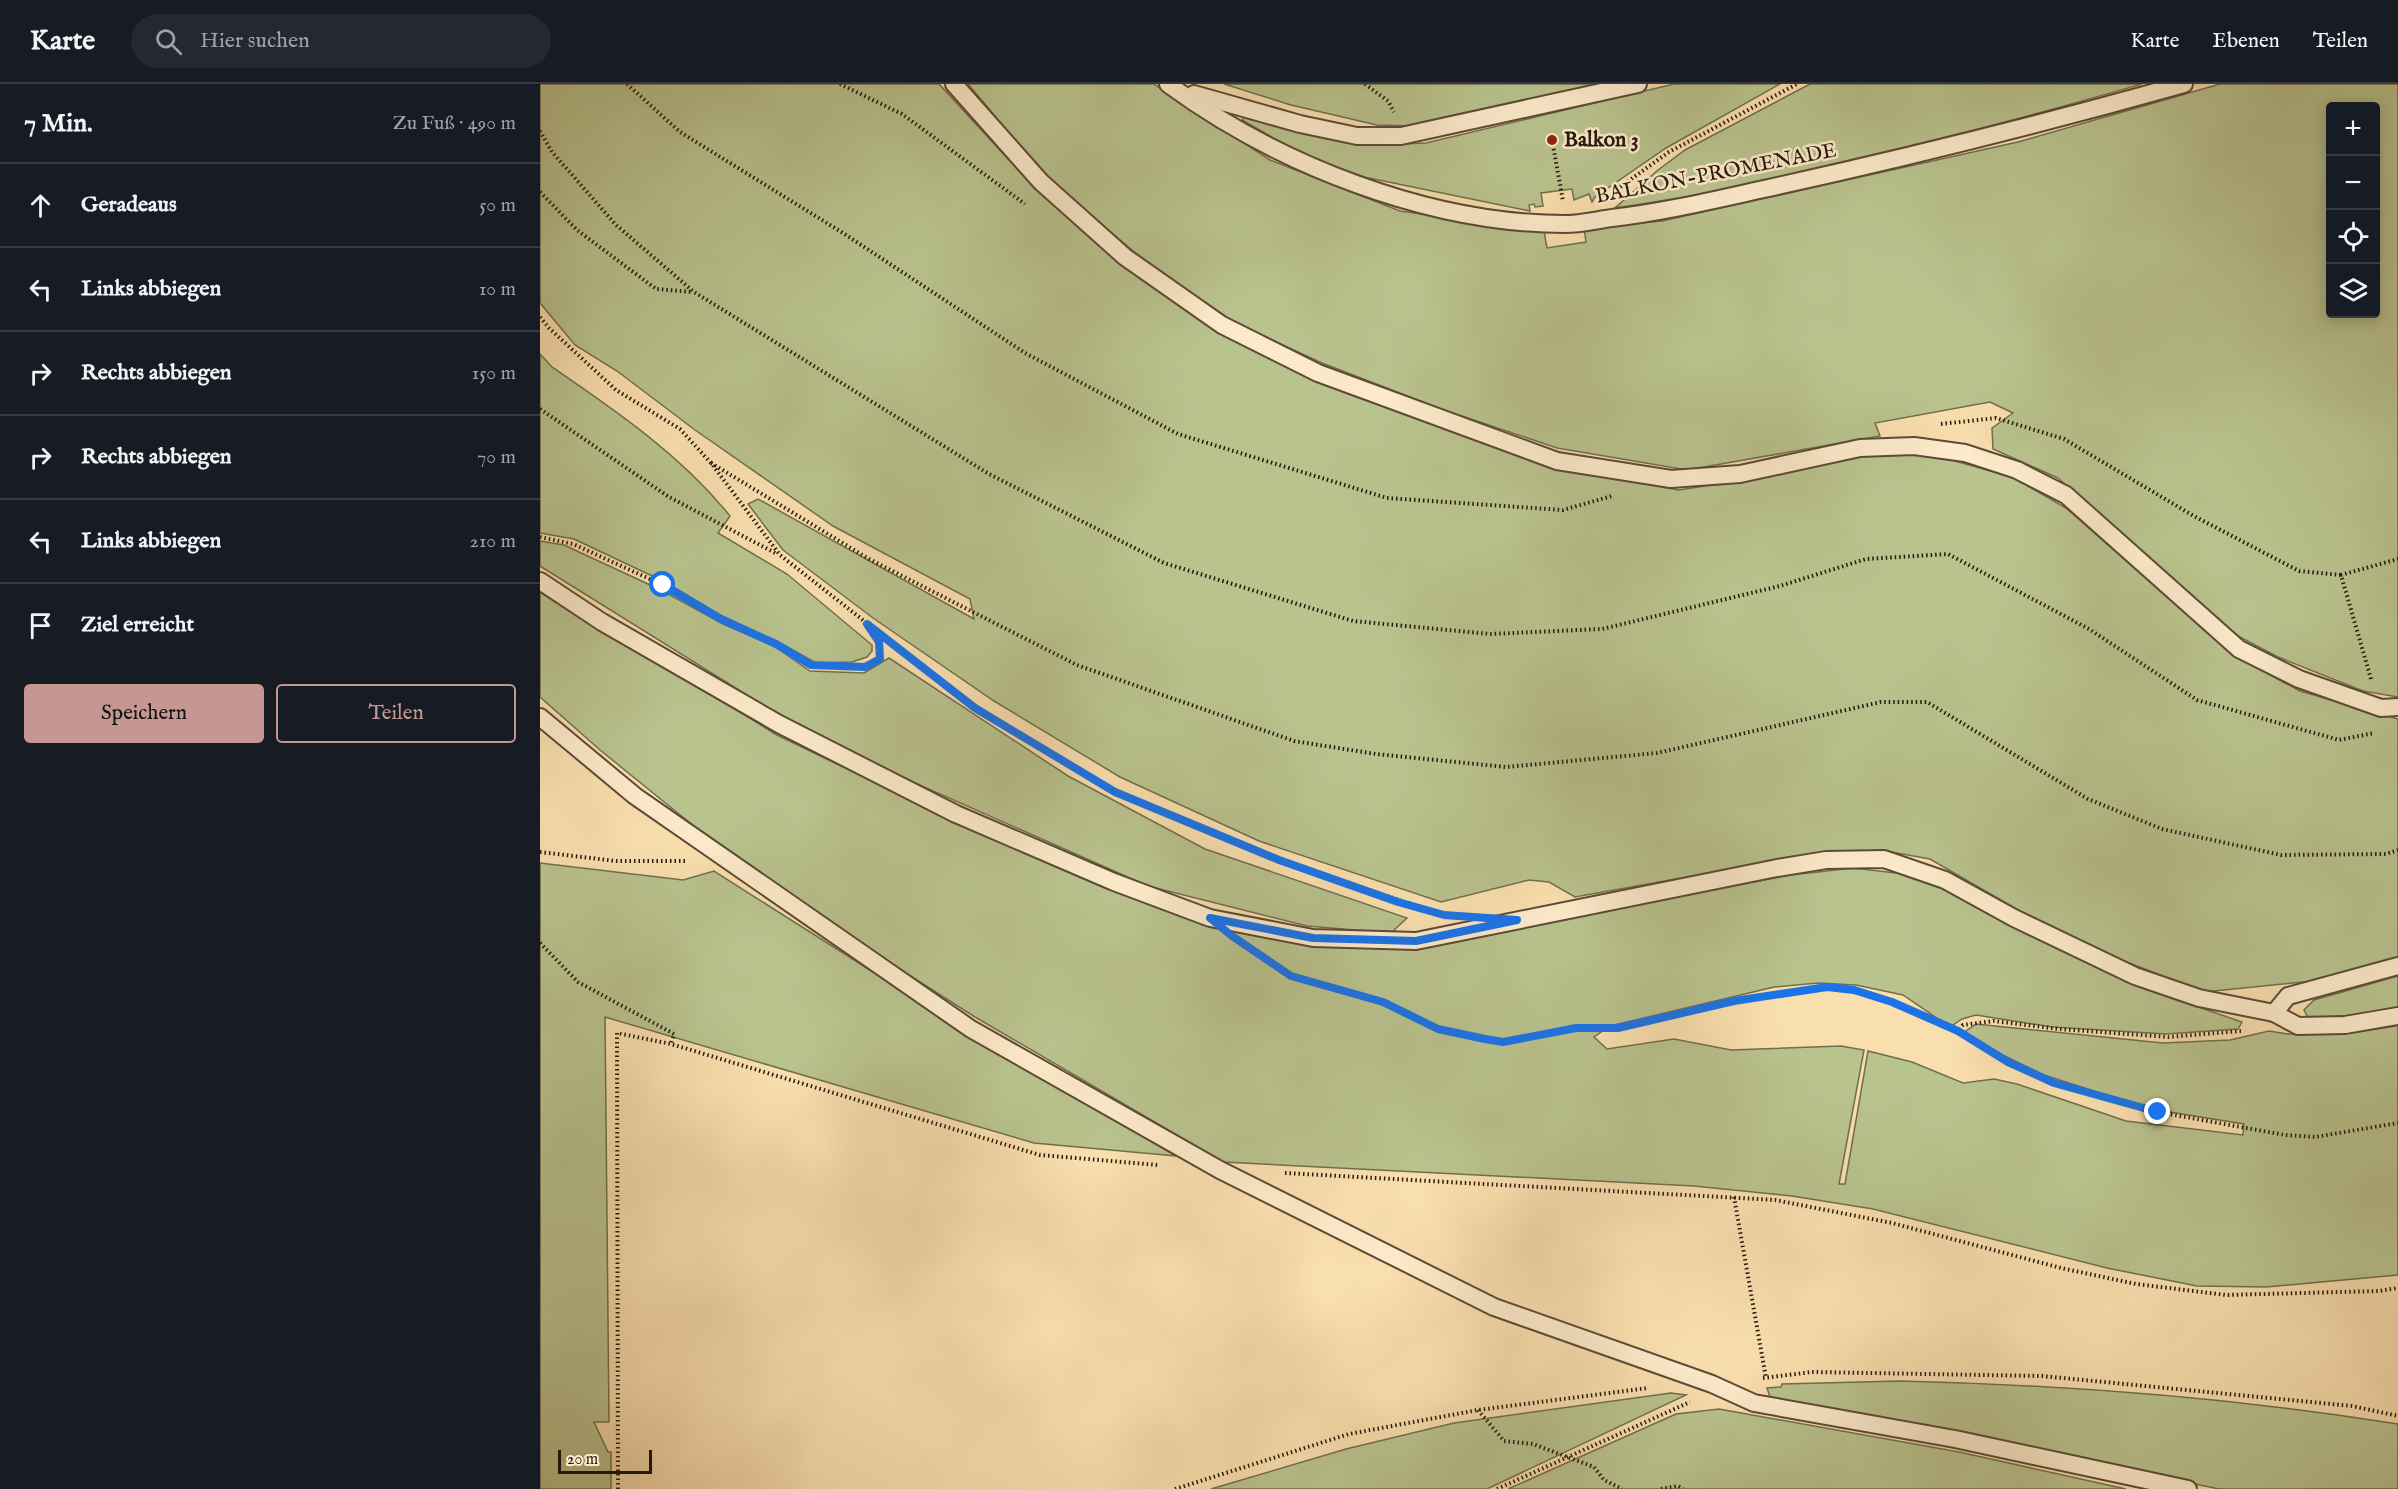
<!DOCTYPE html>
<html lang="de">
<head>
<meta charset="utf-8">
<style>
	:root { --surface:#171b24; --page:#242831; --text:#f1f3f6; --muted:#9ea1a6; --line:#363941; --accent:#c59692 }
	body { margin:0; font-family:"IM FELL English",serif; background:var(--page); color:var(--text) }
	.controls { position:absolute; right:18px; top:18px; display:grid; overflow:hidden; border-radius:6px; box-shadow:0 3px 15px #0003 }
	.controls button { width:54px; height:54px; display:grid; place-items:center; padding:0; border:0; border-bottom:2px solid var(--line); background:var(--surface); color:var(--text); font:30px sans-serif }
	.scale { position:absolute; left:18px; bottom:15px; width:94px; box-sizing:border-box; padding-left:6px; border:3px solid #27190e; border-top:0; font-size:16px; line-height:21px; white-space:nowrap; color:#27190e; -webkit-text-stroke:4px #fceaca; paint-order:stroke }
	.stop { position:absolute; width:18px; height:18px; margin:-14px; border:4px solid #1a73e8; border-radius:50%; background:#fff }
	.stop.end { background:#1a73e8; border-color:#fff; box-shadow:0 2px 6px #0008 }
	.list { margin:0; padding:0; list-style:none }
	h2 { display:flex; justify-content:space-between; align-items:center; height:78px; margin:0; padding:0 24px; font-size:26px }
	h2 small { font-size:20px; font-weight:400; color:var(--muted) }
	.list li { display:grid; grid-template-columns:39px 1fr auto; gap:18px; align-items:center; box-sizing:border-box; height:84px; padding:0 24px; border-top:2px solid var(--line) }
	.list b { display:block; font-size:22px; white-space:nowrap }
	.list em { font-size:20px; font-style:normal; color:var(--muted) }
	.actions { display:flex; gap:12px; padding:18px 24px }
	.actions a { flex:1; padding:14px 0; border:2px solid var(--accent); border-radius:6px; text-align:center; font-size:21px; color:var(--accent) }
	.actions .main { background:var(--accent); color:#111 }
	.icon { flex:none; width:33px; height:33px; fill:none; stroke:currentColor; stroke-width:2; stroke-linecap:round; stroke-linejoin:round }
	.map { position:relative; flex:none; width:1858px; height:1405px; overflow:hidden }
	header { display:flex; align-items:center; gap:36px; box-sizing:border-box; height:84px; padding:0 30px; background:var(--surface); border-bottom:2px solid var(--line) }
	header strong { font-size:28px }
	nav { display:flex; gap:33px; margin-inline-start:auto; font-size:21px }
	.search { width:420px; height:54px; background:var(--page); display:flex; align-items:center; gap:15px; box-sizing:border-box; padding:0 21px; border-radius:33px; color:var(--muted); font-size:22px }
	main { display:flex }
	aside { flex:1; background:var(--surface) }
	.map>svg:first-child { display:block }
</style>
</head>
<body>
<header>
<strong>Karte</strong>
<div class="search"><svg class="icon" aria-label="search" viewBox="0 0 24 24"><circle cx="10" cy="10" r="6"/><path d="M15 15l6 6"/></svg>Hier suchen</div>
<nav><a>Karte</a><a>Ebenen</a><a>Teilen</a></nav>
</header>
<main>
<aside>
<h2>7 Min.<small>Zu Fuß · 490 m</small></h2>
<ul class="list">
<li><svg class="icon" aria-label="ahead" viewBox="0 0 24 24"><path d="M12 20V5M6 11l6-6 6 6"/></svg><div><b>Geradeaus</b></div><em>50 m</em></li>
<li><svg class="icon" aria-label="left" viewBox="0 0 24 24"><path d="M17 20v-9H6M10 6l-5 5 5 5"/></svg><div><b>Links abbiegen</b></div><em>10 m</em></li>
<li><svg class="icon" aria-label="right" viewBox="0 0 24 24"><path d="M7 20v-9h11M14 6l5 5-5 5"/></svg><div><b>Rechts abbiegen</b></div><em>150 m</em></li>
<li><svg class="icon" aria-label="right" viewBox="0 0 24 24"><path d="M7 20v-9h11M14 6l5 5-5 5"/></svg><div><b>Rechts abbiegen</b></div><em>70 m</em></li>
<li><svg class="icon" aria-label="left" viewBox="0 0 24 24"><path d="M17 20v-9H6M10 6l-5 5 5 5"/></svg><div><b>Links abbiegen</b></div><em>210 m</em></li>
<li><svg class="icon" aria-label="arrive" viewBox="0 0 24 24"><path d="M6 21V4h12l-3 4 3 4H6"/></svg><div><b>Ziel erreicht</b></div></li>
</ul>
<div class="actions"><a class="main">Speichern</a><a>Teilen</a></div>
</aside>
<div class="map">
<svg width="1858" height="1405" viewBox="0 0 1858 1405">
	<rect width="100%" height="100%" fill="#fadfae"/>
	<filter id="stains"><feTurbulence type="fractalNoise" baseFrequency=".00333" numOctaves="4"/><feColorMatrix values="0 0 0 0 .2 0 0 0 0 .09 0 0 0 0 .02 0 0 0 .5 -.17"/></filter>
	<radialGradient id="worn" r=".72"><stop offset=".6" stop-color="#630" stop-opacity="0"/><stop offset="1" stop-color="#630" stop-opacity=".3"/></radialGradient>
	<g fill="#b9c38e" stroke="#706e4e" stroke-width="1.5" fill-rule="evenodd">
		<path d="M 0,0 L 399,0 L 494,103 L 581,178 L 775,295 L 943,359 L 1027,386 L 1139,406 L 1197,397 L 1318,371 L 1373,369 L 1415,377 L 1472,393 L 1526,424 L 1693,571 L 1760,607 L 1858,635 L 1858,874 L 1782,896 L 1664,908 L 1530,856 L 1390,775 L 1340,766 L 1266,772 L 1035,813 L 1009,798 L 989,796 L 901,818 L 719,757 L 580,693 L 454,617 L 333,534 L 243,466 L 208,420 L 218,415 L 434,535 L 430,515 L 293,442 L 155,346 L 77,287 L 35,261 L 0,219 Z"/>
		<path d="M 428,0 L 614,0 L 730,76 L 860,127 L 1004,147 L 1007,164 L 1046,158 L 1044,144 L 1122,137 L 1478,58 L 1680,0 L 1858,0 L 1858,613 L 1823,607 L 1738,573 L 1673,539 L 1630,496 L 1518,394 L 1453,365 L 1452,344 L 1473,329 L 1450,318 L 1335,339 L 1340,352 L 1147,386 L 1017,364 L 901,325 L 782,279 L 682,233 L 593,167 L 508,95 ZM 1790,22 L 1836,22 L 1836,230 L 1790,230 Z"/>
		<path d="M 684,0 L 1059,0 L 876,42 L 837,41 L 751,21 Z"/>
		<path d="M 1134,0 L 1240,0 L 1126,64 L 1055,113 L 1052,118 L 1049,110 L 1034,116 L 1032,105 L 1001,109 L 1003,122 L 995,123 L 994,120 L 989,121 L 990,127 L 824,93 L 763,71 L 702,36 L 707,31 L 805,58 L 832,61 L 886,59 Z"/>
		<path d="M 1270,0 L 1602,0 C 1429,49 1253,99 1075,124 L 1118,86 L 1145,66 Z"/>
		<path d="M 0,270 L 12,283 C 76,327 141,371 190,432 L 178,449 L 247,490 L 332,561 L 332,567 L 327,573 L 312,578 L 276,579 L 244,561 L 183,533 L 127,499 L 34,455 L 0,449 Z"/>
		<path d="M 0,457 L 24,461 L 121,506 L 183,540 L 234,562 L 270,587 L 324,589 L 349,574 L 528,692 L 665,765 L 867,834 L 851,849 L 767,842 L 608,802 L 312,671 L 228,624 L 0,482 Z"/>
		<path d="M 0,505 L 237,651 L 417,738 L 773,862 L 880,865 L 991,839 L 1251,791 L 1313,784 L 1365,790 L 1416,808 L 1558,884 L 1629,913 L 1702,938 L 1698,945 L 1626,950 L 1512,943 L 1436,931 L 1422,935 L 1410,943 L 1363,911 L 1316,901 L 1278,899 L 1234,903 L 1070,942 L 1054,953 L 1067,965 L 1134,955 L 1191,966 L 1301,962 L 1324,966 L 1299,1100 L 1305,1100 L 1328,967 L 1372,978 L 1423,999 L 1454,995 L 1477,1000 L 1586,1037 L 1703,1051 L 1704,1040 L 1617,1026 L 1582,1016 L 1504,991 L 1425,953 L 1426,947 L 1436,940 L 1623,959 L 1690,956 L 1729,947 L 1748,950 L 1798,950 L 1858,940 L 1858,1191 L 1726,1203 L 1657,1202 L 1567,1184 L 1333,1125 L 1252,1112 L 1154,1102 L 683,1078 L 435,933 L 306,851 L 187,769 L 60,666 L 0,613 Z"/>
		<path d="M 0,779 L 143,796 L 174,787 L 429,949 L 636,1072 L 494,1059 L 65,933 L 69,1338 L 54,1338 L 68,1368 L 71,1368 L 71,1405 L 0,1405 Z"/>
		<path d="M 1858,892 L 1858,924 L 1779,936 L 1768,934 L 1764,926 L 1774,916 Z"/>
		<path d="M 1360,1297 C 1529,1301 1690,1313 1858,1340 L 1858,1405 L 1679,1405 L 1437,1354 L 1231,1316 L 1227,1304 L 1241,1303 L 1242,1300 Z"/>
		<path d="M 1131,1309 L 1146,1311 L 947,1405 L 671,1405 L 806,1365 L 914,1339 Z"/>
		<path d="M 1179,1325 L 1419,1368 L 1586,1405 L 968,1405 L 1136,1330 Z"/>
	</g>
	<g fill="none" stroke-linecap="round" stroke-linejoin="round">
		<g stroke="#5c4a36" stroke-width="20">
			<g id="service">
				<path d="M 414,0 L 501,98 L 585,173 L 682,241 L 778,289 L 1017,377 L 1131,395 L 1200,390 L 1320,364 L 1374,362 L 1425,369 L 1477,386 L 1526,411 L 1699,565 L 1759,595 L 1841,624 L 1858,623"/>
				<path d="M 628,0 C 737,80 888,140 1025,140 C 1040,140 1057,136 1072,134 C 1124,128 1174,116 1224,105 C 1365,74 1505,39 1644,0"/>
				<path d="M 654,10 L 760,40 L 817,52 L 861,52 L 1098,0"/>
				<path d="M 0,497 L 62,538 L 239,640 L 416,730 L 574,798 L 670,834 L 773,854 L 876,857 L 1237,784 L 1286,776 L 1344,775 L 1405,796 L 1474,834 L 1595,892 L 1659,914 L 1734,929 L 1758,942 L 1805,941 L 1858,932"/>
				<path d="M 0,633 L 95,712 L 431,945 L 680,1086 L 954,1223 L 1172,1300 L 1214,1319 L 1415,1355 L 1648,1405"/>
				<path d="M 1734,929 L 1748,912 L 1858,882"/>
			</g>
		</g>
		<g stroke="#27190e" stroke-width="4" stroke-dasharray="1.5 3" stroke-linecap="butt">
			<path d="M 87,0 L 140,48 L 303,149 L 485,269 L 638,350 L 847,414 L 1023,426 L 1072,412"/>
			<path d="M 300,0 L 362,30 L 485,120"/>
			<path d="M 825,0 L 848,17 L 854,28"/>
			<path d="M 0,47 L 12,68 L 76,141 L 154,208 L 449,390 L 624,479 L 813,537 L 950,550 L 1062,545 L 1240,502 L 1326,475 L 1408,470 L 1549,545 L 1657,616 L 1799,656 L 1834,649"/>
			<path d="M 1012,56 L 1023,117"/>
			<path d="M 0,108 L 37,146 L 116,205 L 153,208"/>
			<path d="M 1073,108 L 1129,68 L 1257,0"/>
			<path d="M 0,233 L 9,244 L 76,306 L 140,345 L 171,379 L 240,471 L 435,624 L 575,708 L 739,776 L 892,827"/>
			<path d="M 0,325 L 129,413 L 237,470"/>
			<path d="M 1401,340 L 1456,334 L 1524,355 L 1652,431 L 1759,487 L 1801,491"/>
			<path d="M 171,379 L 329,475 L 537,581 L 754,657 L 836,670 L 966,683 L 1117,669 L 1341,618 L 1387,618 L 1548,715 L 1622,745 L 1741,771 L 1846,770 L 1858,766"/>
			<path d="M 0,453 L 33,460 L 123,501 L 181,535 L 236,560 L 271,581 L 325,583 L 340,575 C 341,562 336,554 329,543"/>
			<path d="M 1831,595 L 1801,491 L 1858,475"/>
			<path d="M 0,768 L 76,777 L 146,777"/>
			<path d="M 0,859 L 38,898 L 134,950 L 131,960"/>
			<path d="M 717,869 L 744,889 L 760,895 L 843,918 L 898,945 L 963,958 L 1037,944 L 1078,944 L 1194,917 L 1287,903 L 1314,905 L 1352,918 L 1418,947"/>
			<path d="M 1701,947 L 1629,953 L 1519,945 L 1454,937 L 1423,941 L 1418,947 L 1468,978 L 1513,999 L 1618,1028 L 1745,1051 L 1775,1053 L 1858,1039"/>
			<path d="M 745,1089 L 1235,1116 L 1352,1139 L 1521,1184 L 1596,1200 L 1686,1211 L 1839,1207 L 1858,1204"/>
			<path d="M 1194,1113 L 1226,1294"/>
			<path d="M 1223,1294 L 1272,1288 L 1502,1292 L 1812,1322 L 1858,1332"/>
			<path d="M 938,1326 L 964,1357 L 993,1360 L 1054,1383 L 1064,1396 L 1082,1405"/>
			<path d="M 78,1405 L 77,949 L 131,960 L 500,1071 L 618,1081"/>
			<path d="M 635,1405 L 809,1350 L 938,1326 L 1108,1304"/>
			<path d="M 957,1405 L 1150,1318"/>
			<path d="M 1121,1405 L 1138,1402 L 1143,1405"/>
		</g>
		<use href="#service" stroke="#fceaca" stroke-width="16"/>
	</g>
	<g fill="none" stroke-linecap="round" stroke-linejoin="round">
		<path stroke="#1a73e8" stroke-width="8" d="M 123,501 L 181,535 L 236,560 L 271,581 L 325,583 L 340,575 L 339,558 L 327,540 L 435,624 L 575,708 L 739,776 L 858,818 L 904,831 L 977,836 L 876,857 L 773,854 L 670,834 L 692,852 L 751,892 L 843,918 L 898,945 L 945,955 L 963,958 L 1036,944 L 1078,944 L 1194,917 L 1287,903 L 1314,906 L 1352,918 L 1418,947 L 1468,978 L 1514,999 L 1618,1028"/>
	</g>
	<circle fill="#8f2418" stroke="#fceaca" stroke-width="2" cx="1012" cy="56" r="6"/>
	<g text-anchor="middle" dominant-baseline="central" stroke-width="5" stroke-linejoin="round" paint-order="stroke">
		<g font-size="21" font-weight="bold" fill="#27190e" stroke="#fceaca" text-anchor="start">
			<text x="1024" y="56">Balkon 3</text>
		</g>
		<g font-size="21" fill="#27190e" stroke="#fceaca">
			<text transform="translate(1176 90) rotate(-11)">BALKON-PROMENADE</text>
		</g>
	</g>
	<rect width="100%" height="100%" filter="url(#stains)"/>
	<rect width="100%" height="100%" fill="url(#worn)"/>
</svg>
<div class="controls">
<button>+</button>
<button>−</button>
<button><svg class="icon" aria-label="locate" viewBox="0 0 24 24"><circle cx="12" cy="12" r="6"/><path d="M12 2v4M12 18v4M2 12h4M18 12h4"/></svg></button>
<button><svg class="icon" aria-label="layers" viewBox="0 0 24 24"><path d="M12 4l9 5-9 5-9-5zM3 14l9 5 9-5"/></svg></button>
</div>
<div class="scale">20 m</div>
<div class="stop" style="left:123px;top:501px"></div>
<div class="stop end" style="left:1618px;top:1028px"></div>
</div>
</main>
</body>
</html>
